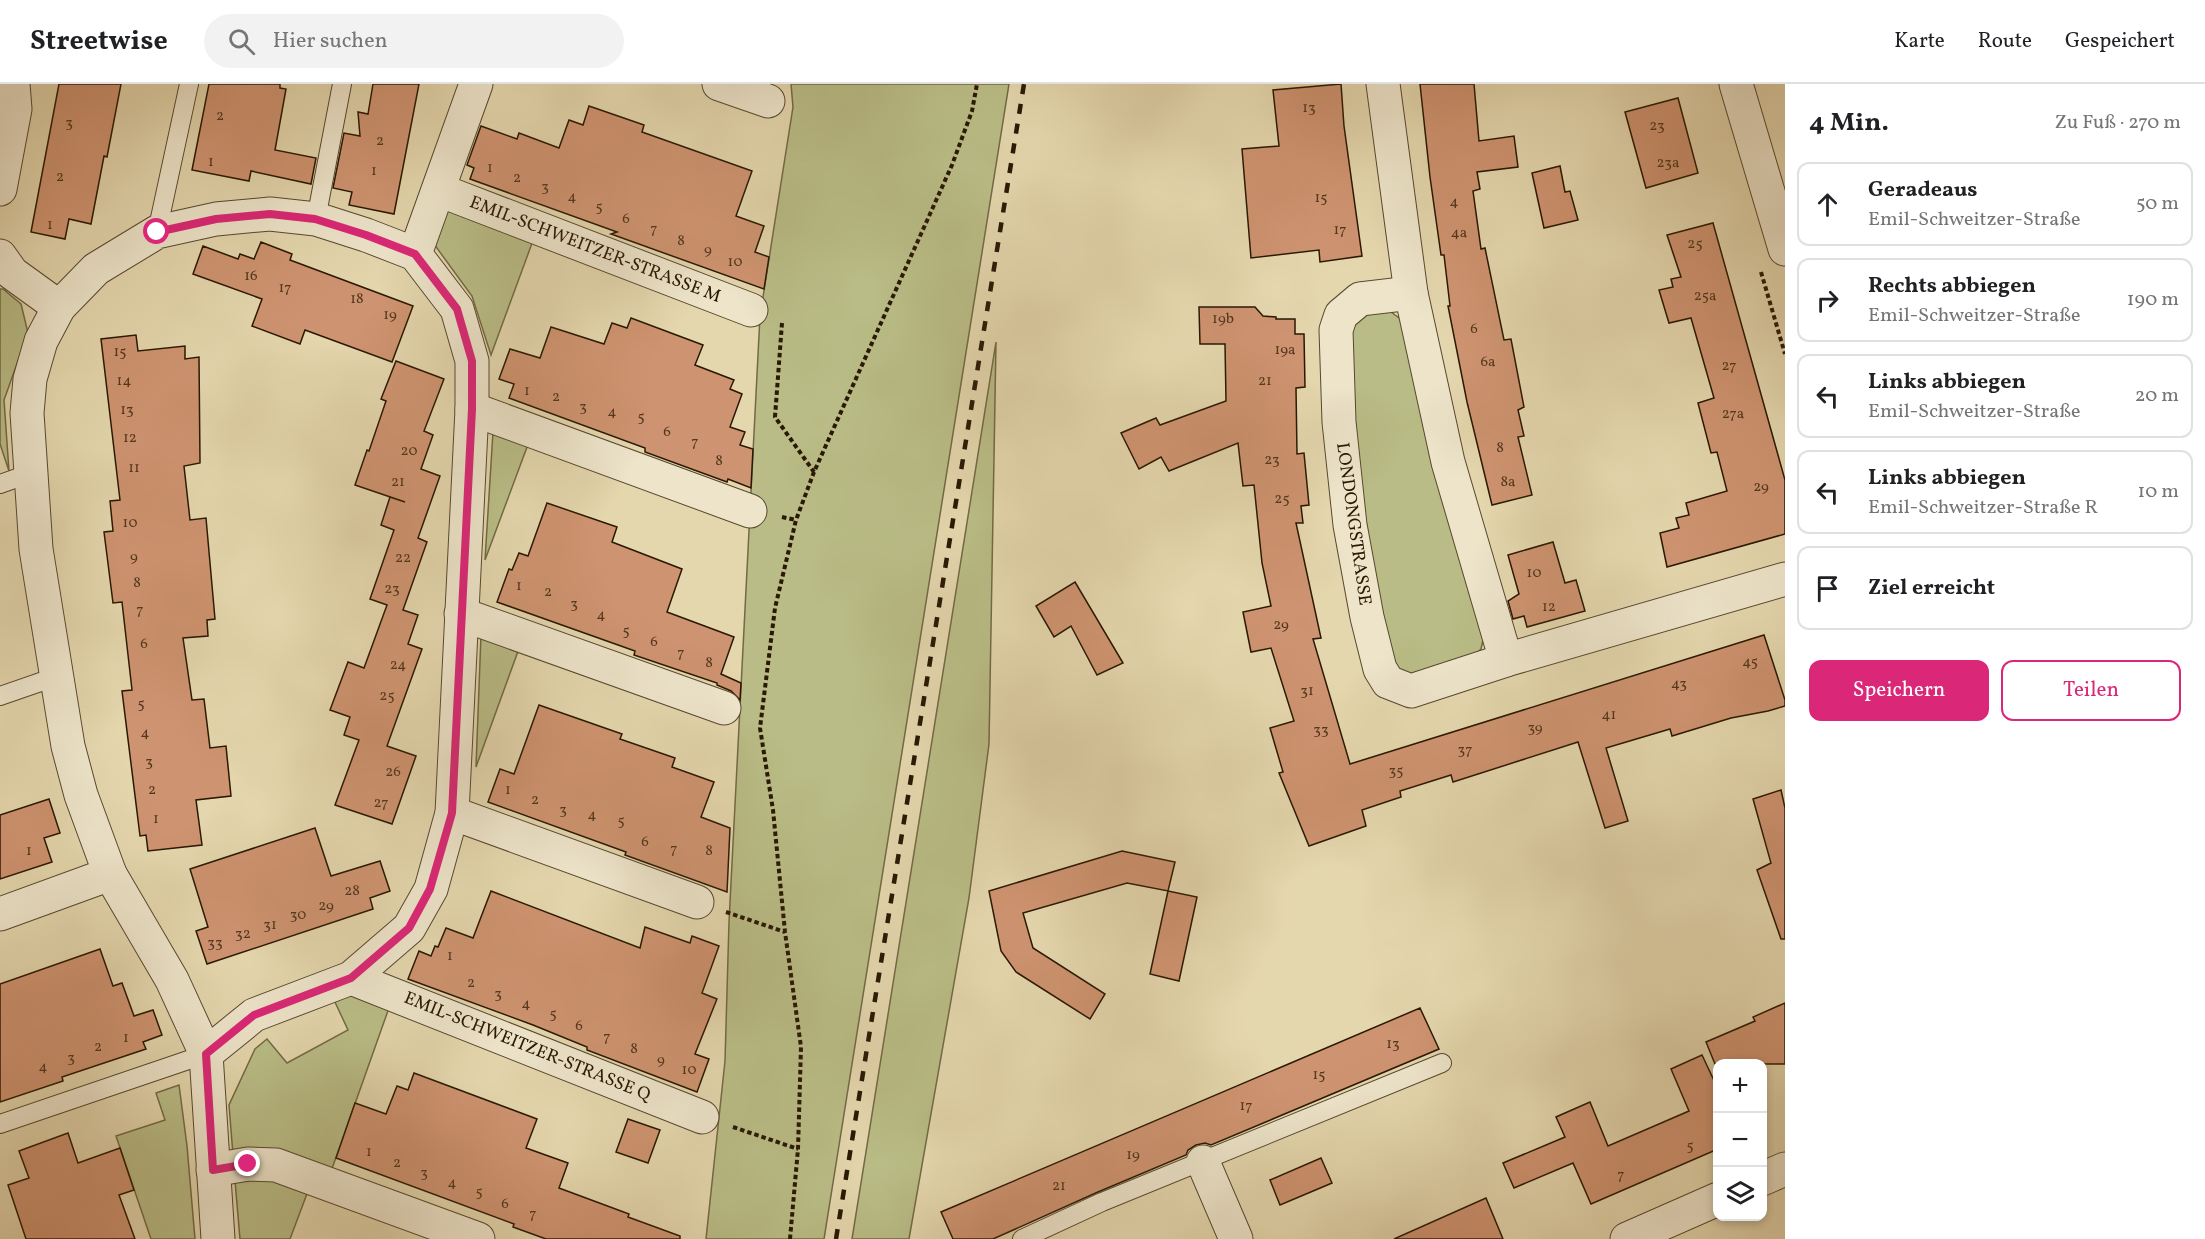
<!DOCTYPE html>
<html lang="de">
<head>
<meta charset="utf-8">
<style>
	:root { --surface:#fff; --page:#f2f2f2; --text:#202124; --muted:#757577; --line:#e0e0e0; --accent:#db2777 }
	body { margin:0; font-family:Vollkorn,serif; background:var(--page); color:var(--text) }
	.controls { position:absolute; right:18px; bottom:18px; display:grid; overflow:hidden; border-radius:12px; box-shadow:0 3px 9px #0003 }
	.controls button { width:54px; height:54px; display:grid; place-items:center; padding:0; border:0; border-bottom:2px solid var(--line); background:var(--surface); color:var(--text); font:30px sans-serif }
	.stop { position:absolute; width:18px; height:18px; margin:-14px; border:4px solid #db2777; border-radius:50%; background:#fff }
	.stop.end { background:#db2777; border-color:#fff; box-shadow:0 2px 6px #0008 }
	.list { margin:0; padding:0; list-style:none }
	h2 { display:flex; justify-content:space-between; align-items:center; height:78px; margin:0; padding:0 24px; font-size:26px }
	h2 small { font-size:20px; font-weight:400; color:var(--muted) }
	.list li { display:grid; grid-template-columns:39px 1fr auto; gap:18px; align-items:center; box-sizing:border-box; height:84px; margin:0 12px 12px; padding:0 12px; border:2px solid var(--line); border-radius:12px }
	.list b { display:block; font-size:22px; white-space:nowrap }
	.list p { margin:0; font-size:20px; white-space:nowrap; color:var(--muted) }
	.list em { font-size:20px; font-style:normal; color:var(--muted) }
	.actions { display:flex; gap:12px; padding:18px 24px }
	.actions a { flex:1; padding:14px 0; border:2px solid var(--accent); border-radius:12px; text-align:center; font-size:21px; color:var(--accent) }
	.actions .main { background:var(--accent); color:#fff }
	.icon { flex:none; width:33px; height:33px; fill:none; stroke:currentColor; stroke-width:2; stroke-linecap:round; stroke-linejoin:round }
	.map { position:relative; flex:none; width:1785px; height:1155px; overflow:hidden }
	header { display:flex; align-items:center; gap:36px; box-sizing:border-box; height:84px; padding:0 30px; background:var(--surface); border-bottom:2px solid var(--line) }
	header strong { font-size:28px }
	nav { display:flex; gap:33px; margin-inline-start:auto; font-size:21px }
	.search { width:420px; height:54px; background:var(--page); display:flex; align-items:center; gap:15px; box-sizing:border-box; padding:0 21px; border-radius:33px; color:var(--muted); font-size:22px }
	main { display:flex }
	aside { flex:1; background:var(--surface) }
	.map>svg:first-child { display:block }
</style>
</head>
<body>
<header>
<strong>Streetwise</strong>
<div class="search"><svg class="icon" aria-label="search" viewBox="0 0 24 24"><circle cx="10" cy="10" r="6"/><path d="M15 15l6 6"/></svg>Hier suchen</div>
<nav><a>Karte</a><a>Route</a><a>Gespeichert</a></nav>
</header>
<main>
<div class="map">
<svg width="1785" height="1155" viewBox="0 0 1785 1155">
	<rect width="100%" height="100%" fill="#e4d6ad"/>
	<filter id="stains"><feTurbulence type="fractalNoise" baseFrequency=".00333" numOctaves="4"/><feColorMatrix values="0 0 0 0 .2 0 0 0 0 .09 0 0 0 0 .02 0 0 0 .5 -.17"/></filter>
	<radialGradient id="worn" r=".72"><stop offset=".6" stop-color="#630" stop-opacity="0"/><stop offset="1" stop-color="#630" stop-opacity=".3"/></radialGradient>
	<g fill="#b9bc86" stroke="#726a44" stroke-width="1.5">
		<path d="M 791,0 L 1009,0 L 824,1155 L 706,1155 L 725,977 L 729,838 L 760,232 L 793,23 Z"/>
		<path d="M 442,125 L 535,151 L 491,271 L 472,212 L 431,156 Z"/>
		<path d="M 0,205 L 3,205 L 21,220 L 28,249 L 4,316 L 9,387 L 0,360 Z"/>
		<path d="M 1365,228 L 1391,228 L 1403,237 L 1484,552 L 1481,565 L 1474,572 L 1415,594 L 1401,590 L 1387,578 L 1358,400 L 1351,238 Z"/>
		<path d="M 996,258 L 989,660 L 969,814 L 909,1155 L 852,1155 Z"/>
		<path d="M 493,348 L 530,355 L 485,476 Z"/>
		<path d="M 481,551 L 521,559 L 476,683 Z"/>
		<path d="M 351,910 L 390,921 L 329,1093 L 233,1071 L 229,1021 L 255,965 L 267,955 L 287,979 L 348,946 L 334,916 Z"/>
		<path d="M 179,1001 L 187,1062 L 195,1155 L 151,1155 L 116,1052 L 165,1036 L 156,1009 Z"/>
		<path d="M 241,1089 L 311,1099 L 290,1155 L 240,1155 L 235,1097 Z"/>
	</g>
	<g fill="#ce9370" stroke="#2a1803" stroke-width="1.5">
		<path d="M 59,0 L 121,0 L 107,73 L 104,72 L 91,140 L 69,135 L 65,155 L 31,148 Z"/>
		<path d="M 209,0 L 280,0 L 280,4 L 286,5 L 275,66 L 316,74 L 311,100 L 251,87 L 249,97 L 192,86 Z"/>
		<path d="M 373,0 L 419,0 L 394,130 L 349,121 L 352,108 L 333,104 L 344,49 L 360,52 L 358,28 L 368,30 Z"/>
		<path d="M 1341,0 L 1344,42 L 1362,172 L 1320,178 L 1319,166 L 1251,174 L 1242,65 L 1279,62 L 1273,6 Z"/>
		<path d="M 1420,0 L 1474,0 L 1479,57 L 1514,52 L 1518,83 L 1477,88 L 1480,105 L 1473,107 L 1481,165 L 1485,164 L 1504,256 L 1511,255 L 1524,323 L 1518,326 L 1524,352 L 1518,353 L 1532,411 L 1492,421 L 1467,318 L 1448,222 L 1450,222 L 1444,171 L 1441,171 L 1430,93 Z"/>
		<path d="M 1678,14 L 1698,89 L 1646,104 L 1625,28 Z"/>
		<path d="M 589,22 L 644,41 L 642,48 L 752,87 L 736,132 L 764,142 L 755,168 L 769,173 L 764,205 L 611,150 L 617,148 L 470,95 L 474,84 L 467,81 L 481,42 L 517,55 L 519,49 L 559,64 L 569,36 L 583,41 Z"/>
		<path d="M 1560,82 L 1565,108 L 1570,107 L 1578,136 L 1544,144 L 1532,89 Z"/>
		<path d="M 1713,139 L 1785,396 L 1785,450 L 1667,483 L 1660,449 L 1679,444 L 1676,434 L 1689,431 L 1686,419 L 1727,407 L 1717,368 L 1711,369 L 1698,319 L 1714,314 L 1691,234 L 1669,239 L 1659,206 L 1673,203 L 1671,195 L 1681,193 L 1667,151 Z"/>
		<path d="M 261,158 L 292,170 L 290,176 L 413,222 L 392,278 L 305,246 L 300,260 L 252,242 L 262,215 L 193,190 L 203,162 L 238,175 L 240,170 L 254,175 Z"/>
		<path d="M 1199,223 L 1255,223 L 1263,232 L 1276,233 L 1276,235 L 1295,235 L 1295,250 L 1304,250 L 1305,303 L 1296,304 L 1297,370 L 1304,369 L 1309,421 L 1301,422 L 1303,439 L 1296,439 L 1321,554 L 1313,555 L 1350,680 L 1764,551 L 1785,616 L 1785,622 L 1768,627 L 1731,634 L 1672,652 L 1670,645 L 1606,664 L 1628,737 L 1605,744 L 1578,658 L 1453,698 L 1451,691 L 1400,707 L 1401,713 L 1362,726 L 1366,742 L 1309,762 L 1279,689 L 1283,688 L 1270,644 L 1294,637 L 1271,564 L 1251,568 L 1243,528 L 1271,522 L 1262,479 L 1254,401 L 1243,402 L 1238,359 L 1169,387 L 1161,373 L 1139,385 L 1121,349 L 1156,334 L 1160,341 L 1226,317 L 1225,260 L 1200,260 Z"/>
		<path d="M 631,234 L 703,261 L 695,281 L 734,296 L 730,305 L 742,310 L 730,343 L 745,348 L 740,361 L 753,365 L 751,404 L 728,395 L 727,398 L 645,368 L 645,364 L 509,314 L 514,300 L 499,295 L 510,265 L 540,274 L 551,243 L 604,260 L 612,239 L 627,244 Z"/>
		<path d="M 136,251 L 138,267 L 185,262 L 185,275 L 199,273 L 200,379 L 184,382 L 190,436 L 206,434 L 215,535 L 207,536 L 208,552 L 183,554 L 192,616 L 204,615 L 210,664 L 226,662 L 231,712 L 196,716 L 202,761 L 148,767 L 146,751 L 140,752 L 122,607 L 132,606 L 122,518 L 113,519 L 104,448 L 113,447 L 110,417 L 120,416 L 101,255 Z"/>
		<path d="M 396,277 L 444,295 L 424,347 L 433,351 L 421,385 L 440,392 L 418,454 L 427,458 L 403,526 L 418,531 L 408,560 L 422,565 L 387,662 L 416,672 L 392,740 L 335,721 L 359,656 L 344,651 L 350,633 L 330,626 L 348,578 L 364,584 L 387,521 L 370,515 L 394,446 L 381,441 L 390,413 L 405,418 L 355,401 L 367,366 L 369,367 L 386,317 L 381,315 Z"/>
		<path d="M 547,419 L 617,443 L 612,458 L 682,485 L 667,528 L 734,553 L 721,590 L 741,599 L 740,616 L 731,607 L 717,601 L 717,599 L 634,571 L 635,567 L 497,518 L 509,485 L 512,486 L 519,469 L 528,472 Z"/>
		<path d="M 1553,458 L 1565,499 L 1576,496 L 1585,527 L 1527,543 L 1524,532 L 1513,535 L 1508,517 L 1519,510 L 1508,471 Z"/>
		<path d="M 1075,498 L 1123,579 L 1097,591 L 1071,542 L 1054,553 L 1036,522 Z"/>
		<path d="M 539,621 L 622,650 L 620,655 L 675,674 L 672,683 L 714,698 L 701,733 L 730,744 L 727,808 L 625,771 L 626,768 L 488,718 L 500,685 L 514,690 Z"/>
		<path d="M 1781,706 L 1785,724 L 1785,855 L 1781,855 L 1757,786 L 1771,779 L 1753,715 Z"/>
		<path d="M 49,715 L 60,749 L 44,754 L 52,778 L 0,795 L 0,731 Z"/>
		<path d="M 315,744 L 331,792 L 380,777 L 390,807 L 370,814 L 373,825 L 207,880 L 196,847 L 208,843 L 190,785 Z"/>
		<path d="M 1122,767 L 1175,778 L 1168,807 L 1127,799 L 1023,829 L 1033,864 L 1105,910 L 1090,935 L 1016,888 L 1001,867 L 989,807 Z"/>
		<path d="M 491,807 L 640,864 L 645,843 L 690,859 L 692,852 L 719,862 L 702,909 L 717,915 L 695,970 L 709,975 L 697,1008 L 587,966 L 587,963 L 533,941 L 408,895 L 419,867 L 431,872 L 435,862 L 438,863 L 446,844 L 473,854 Z"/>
		<path d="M 1168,807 L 1197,813 L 1179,897 L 1150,890 Z"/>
		<path d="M 100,865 L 113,902 L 122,899 L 134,932 L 153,926 L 162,951 L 143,958 L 146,965 L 62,993 L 63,997 L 0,1018 L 0,900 Z"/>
		<path d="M 1785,919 L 1785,980 L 1715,980 L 1706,958 L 1755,937 L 1753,933 Z"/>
		<path d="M 1420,924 L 1439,965 L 1211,1061 L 1205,1059 L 1196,1061 L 1188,1066 L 1186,1071 L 1098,1108 L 993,1155 L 953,1155 L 941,1128 Z"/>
		<path d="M 1702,971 L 1718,1005 L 1718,1065 L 1591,1120 L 1573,1079 L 1514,1104 L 1503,1079 L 1565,1053 L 1556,1033 L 1590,1018 L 1608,1062 L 1689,1027 L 1671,985 Z"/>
		<path d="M 414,989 L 537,1035 L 526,1064 L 568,1079 L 559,1104 L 629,1130 L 628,1133 L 680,1152 L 680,1155 L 546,1155 L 513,1143 L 514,1140 L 336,1074 L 355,1019 L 386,1030 L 397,1002 L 408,1006 Z"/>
		<path d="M 628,1035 L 660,1046 L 648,1079 L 616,1068 Z"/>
		<path d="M 68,1049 L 78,1079 L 120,1064 L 134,1106 L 119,1111 L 135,1155 L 26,1155 L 8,1101 L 29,1094 L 19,1067 Z"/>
		<path d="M 1321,1074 L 1332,1099 L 1280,1121 L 1270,1096 Z"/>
		<path d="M 1486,1114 L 1503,1155 L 1394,1155 Z"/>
	</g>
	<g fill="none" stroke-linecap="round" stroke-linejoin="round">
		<g stroke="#58482e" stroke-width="20">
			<g id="lane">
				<path d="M 316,135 L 342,0"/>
				<path d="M 157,148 L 189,0"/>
				<path d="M 0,400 L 31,389"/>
				<path d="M 0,612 L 55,593"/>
				<path d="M 0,1040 L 206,970"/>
				<path d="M 1022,1155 L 1102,1118 L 1442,979"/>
			</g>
		</g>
		<g stroke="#58482e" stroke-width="35">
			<g id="street">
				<path d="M 719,0 L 768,17"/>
				<path d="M 1383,0 L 1411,209 L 1448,378 L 1506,576 L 1785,495"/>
				<path d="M 1736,0 L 1785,165"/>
				<path d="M 0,105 L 15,25 L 13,0"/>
				<path d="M 439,106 L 751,226"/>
				<path d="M 415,170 L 476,0"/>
				<path d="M 0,172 L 12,189 L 59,223"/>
				<path d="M 1411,209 L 1360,215 L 1341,231 L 1336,246 L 1339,338 L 1350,441 L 1367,533 L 1380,585 L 1388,598 L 1411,607 L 1506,576"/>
				<path d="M 472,325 L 750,427"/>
				<path d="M 461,530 L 724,624"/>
				<path d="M 452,729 L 697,818"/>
				<path d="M 0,830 L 110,790"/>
				<path d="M 351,894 L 702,1033"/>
				<path d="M 206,970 L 254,931 L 351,894 L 409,844 L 431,805 L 452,729 L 472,325 L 472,277 L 457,225 L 415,170 L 366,151 L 316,135 L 270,130 L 216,135 L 157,148 L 96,185 L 59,223 L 41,257 L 30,295 L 27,329 L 36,465 L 68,662 L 81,711 L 110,790 L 172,896 L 206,970 L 218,1155"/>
				<path d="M 1203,1078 L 1236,1155"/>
				<path d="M 213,1086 L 248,1080 L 276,1081 L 478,1155"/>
				<path d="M 1762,1095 L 1785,1085"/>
				<path d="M 1627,1155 L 1718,1115"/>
			</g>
		</g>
		<g stroke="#2a1803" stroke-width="4" stroke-dasharray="4.5 3" stroke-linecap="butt">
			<path d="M 1761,188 L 1785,270"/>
			<path d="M 782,239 L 775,333 L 814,388"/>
			<path d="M 782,433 L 796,436"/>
			<path d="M 726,828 L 785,848"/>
			<path d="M 733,1043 L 798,1065"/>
			<path d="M 790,1155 L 798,1065 L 801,963 L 785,848 L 773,726 L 760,644 L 775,524 L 796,436 L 814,388 L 952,81 L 972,27 L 977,0"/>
		</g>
		<use href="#lane" stroke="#ede4ca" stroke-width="18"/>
		<use href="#street" stroke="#ede4ca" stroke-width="33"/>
		<path stroke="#2a1803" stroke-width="4.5" stroke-dasharray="10 10" stroke-linecap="butt" d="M 836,1155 L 1024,0"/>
	</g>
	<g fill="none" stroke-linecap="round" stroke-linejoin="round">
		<path stroke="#db2777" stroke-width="8" d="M 157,148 L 216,135 L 270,130 L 315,135 L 366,151 L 415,170 L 457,225 L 472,277 L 472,325 L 452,729 L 430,805 L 409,844 L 351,894 L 254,931 L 206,970 L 213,1086 L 248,1080"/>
	</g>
	<g text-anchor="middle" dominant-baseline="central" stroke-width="4.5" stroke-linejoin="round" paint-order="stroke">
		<g font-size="15" fill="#53371e">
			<text x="1309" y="24">13</text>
			<text x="220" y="32">2</text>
			<text x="69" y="39">3</text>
			<text x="1657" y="42">23</text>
			<text x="380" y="57">2</text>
			<text x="211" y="78">1</text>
			<text x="1668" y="79">23a</text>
			<text x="490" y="84">1</text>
			<text x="374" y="87">1</text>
			<text x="60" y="93">2</text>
			<text x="517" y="94">2</text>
			<text x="545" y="103">3</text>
			<text x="572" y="113">4</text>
			<text x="1321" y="114">15</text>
			<text x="1454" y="118">4</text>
			<text x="599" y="123">5</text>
			<text x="626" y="135">6</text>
			<text x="50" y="141">1</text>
			<text x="654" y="145">7</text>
			<text x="1340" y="146">17</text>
			<text x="1459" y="149">4a</text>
			<text x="681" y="157">8</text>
			<text x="1695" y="160">25</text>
			<text x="708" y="166">9</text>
			<text x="735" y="178">10</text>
			<text x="251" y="192">16</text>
			<text x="285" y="204">17</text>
			<text x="1705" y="212">25a</text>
			<text x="357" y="215">18</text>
			<text x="390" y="231">19</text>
			<text x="1223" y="235">19b</text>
			<text x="1474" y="245">6</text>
			<text x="1285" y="266">19a</text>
			<text x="120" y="268">15</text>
			<text x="1488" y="278">6a</text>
			<text x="1729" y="282">27</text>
			<text x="124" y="297">14</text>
			<text x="1265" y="297">21</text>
			<text x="527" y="307">1</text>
			<text x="556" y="313">2</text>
			<text x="583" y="323">3</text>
			<text x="127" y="326">13</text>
			<text x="612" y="328">4</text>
			<text x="1733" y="330">27a</text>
			<text x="641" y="333">5</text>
			<text x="667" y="348">6</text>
			<text x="130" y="354">12</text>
			<text x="695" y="358">7</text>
			<text x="1500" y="364">8</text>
			<text x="409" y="367">20</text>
			<text x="1272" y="376">23</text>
			<text x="719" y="377">8</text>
			<text x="134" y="384">11</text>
			<text x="398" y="398">21</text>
			<text x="1508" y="398">8a</text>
			<text x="1761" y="403">29</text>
			<text x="1282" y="415">25</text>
			<text x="130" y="439">10</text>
			<text x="134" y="473">9</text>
			<text x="403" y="474">22</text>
			<text x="1534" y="489">10</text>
			<text x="137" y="499">8</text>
			<text x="519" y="502">1</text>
			<text x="392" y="505">23</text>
			<text x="548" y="508">2</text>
			<text x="574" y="520">3</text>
			<text x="1549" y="523">12</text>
			<text x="140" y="526">7</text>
			<text x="601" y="531">4</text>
			<text x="1281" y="541">29</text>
			<text x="626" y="547">5</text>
			<text x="654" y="558">6</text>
			<text x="144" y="560">6</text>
			<text x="681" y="569">7</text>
			<text x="1750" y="578">45</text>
			<text x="709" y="579">8</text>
			<text x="398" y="581">24</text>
			<text x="1679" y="600">43</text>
			<text x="1307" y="607">31</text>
			<text x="387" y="612">25</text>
			<text x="141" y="620">5</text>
			<text x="1609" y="631">41</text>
			<text x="1535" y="644">39</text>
			<text x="1321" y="646">33</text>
			<text x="145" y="649">4</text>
			<text x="1465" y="666">37</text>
			<text x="149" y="678">3</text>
			<text x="1396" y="687">35</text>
			<text x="393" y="688">26</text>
			<text x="152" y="706">2</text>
			<text x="508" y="706">1</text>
			<text x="535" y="716">2</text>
			<text x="381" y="719">27</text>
			<text x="563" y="726">3</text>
			<text x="592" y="731">4</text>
			<text x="156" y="735">1</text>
			<text x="621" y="737">5</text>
			<text x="645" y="758">6</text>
			<text x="674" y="765">7</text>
			<text x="29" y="767">1</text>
			<text x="709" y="767">8</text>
			<text x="352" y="807">28</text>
			<text x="326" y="822">29</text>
			<text x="298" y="831">30</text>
			<text x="270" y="841">31</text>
			<text x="243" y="850">32</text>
			<text x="215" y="859">33</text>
			<text x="450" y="872">1</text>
			<text x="471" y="899">2</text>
			<text x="498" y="910">3</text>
			<text x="526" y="920">4</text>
			<text x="553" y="930">5</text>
			<text x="579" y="942">6</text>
			<text x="607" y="953">7</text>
			<text x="126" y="954">1</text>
			<text x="1393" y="960">13</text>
			<text x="98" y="963">2</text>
			<text x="634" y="965">8</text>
			<text x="71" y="974">3</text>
			<text x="661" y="976">9</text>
			<text x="43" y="983">4</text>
			<text x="689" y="986">10</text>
			<text x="1319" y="991">15</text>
			<text x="1246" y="1022">17</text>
			<text x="1690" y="1062">5</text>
			<text x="369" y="1068">1</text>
			<text x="1133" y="1071">19</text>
			<text x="397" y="1079">2</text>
			<text x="424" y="1089">3</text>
			<text x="1621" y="1091">7</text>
			<text x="452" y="1099">4</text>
			<text x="1059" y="1102">21</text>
			<text x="479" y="1108">5</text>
			<text x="505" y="1120">6</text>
			<text x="533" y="1130">7</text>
		</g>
		<g font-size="18" fill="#2a1803" stroke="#ede4ca">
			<text transform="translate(595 166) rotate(21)">EMIL-SCHWEITZER-STRASSE M</text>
			<text transform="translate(1353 440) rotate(82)">LONDONGSTRASSE</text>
			<text transform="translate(527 963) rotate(22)">EMIL-SCHWEITZER-STRASSE Q</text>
		</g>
	</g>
	<rect width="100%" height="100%" filter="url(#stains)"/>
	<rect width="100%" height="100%" fill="url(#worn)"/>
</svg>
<div class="controls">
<button>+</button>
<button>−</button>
<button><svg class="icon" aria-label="layers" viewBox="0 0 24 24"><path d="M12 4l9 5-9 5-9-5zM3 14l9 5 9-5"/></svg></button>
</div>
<div class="stop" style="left:157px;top:148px"></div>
<div class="stop end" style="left:248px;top:1080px"></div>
</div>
<aside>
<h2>4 Min.<small>Zu Fuß · 270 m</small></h2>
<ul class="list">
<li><svg class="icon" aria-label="ahead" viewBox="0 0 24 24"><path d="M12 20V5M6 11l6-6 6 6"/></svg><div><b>Geradeaus</b><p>Emil-Schweitzer-Straße</p></div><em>50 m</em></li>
<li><svg class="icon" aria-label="right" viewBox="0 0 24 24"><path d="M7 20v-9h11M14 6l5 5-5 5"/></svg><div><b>Rechts abbiegen</b><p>Emil-Schweitzer-Straße</p></div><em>190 m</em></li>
<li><svg class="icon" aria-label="left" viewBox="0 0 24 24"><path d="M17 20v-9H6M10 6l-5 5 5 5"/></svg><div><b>Links abbiegen</b><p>Emil-Schweitzer-Straße</p></div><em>20 m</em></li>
<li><svg class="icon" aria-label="left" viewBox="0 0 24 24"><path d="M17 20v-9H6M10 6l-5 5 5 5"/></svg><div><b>Links abbiegen</b><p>Emil-Schweitzer-Straße R</p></div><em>10 m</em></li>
<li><svg class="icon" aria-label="arrive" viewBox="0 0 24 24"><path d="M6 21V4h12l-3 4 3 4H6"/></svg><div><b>Ziel erreicht</b></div></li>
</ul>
<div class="actions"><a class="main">Speichern</a><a>Teilen</a></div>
</aside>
</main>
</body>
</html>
